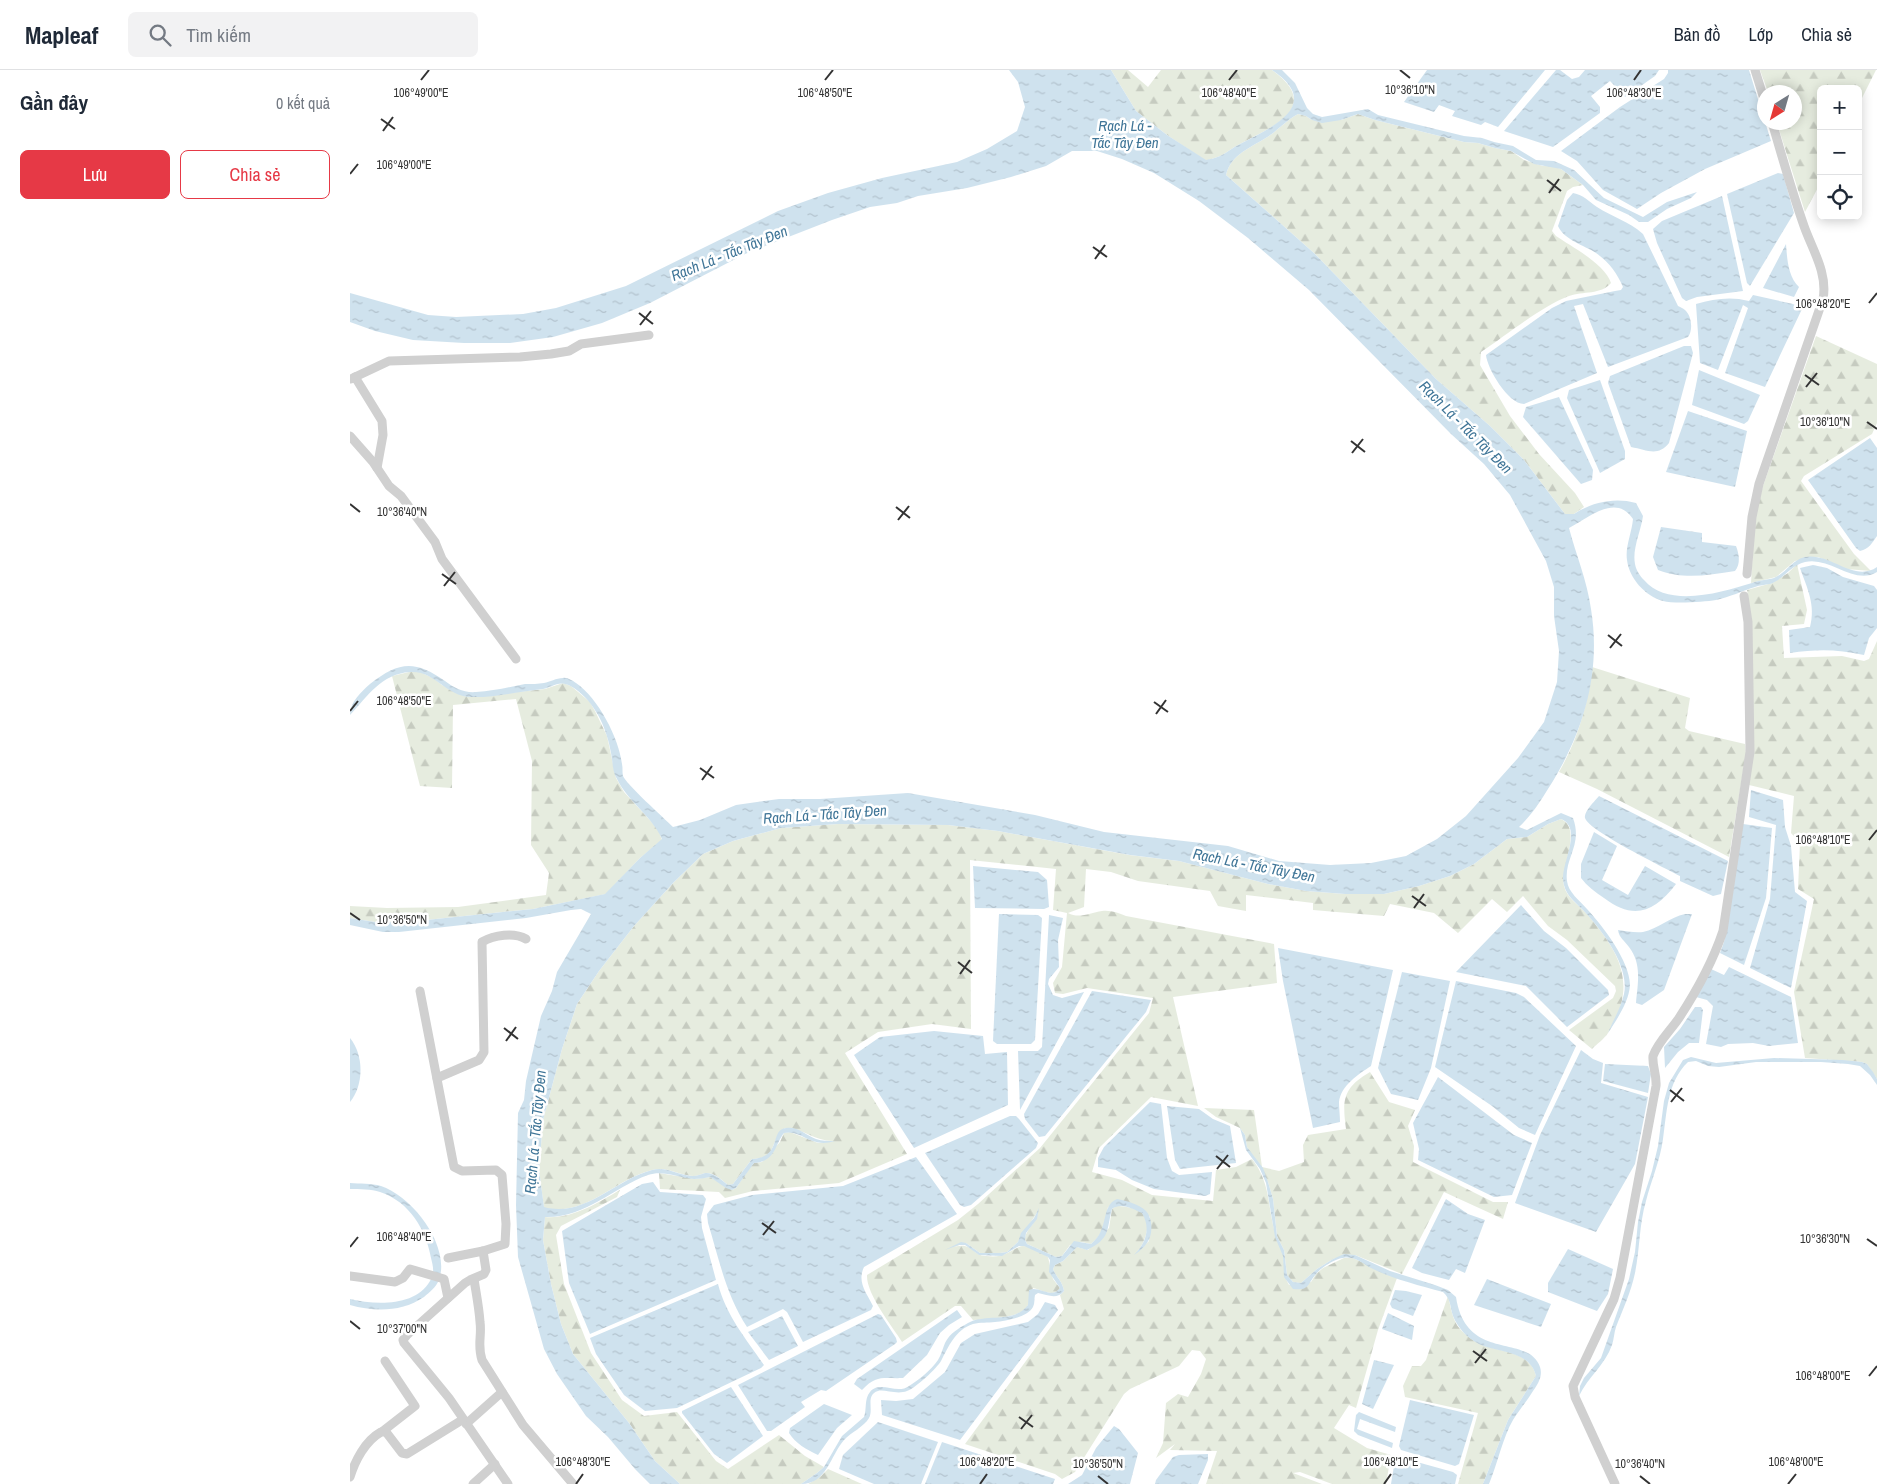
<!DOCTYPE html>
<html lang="vi">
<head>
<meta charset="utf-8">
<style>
	:root { --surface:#fff; --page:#f2f2f3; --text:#1f2937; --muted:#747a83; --line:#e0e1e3; --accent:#e63946 }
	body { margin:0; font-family:"Archivo Narrow",sans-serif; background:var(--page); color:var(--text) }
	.controls { position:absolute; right:15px; top:15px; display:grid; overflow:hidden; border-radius:8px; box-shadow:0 2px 12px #0003 }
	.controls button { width:45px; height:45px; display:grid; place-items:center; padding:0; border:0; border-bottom:1px solid var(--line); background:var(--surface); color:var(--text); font:25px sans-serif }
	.compass { position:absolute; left:1407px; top:15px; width:45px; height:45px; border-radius:50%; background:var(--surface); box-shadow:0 2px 12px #0003; rotate:217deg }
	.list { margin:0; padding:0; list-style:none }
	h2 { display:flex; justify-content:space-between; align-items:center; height:65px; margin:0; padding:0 20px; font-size:21px }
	h2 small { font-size:16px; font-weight:400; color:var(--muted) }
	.actions { display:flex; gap:10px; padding:15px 20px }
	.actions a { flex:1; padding:11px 0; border:1px solid var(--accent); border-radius:8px; text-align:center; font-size:18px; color:var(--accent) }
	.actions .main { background:var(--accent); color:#fff }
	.icon { flex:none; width:28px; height:28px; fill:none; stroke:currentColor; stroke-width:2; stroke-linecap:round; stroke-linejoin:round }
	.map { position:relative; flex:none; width:1527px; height:1414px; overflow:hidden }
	header { display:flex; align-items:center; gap:30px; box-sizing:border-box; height:70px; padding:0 25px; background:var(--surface); border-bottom:1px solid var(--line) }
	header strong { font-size:24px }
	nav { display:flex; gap:28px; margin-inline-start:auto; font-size:18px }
	.search { width:350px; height:45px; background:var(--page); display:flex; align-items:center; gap:12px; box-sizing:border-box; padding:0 18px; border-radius:8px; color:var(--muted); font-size:19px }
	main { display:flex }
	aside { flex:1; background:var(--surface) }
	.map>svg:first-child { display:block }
</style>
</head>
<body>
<header>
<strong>Mapleaf</strong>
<div class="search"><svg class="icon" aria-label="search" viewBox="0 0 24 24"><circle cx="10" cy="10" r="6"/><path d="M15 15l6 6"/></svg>Tìm kiếm</div>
<nav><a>Bản đồ</a><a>Lớp</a><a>Chia sẻ</a></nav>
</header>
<main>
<aside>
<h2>Gần đây<small>0 kết quả</small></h2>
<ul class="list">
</ul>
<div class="actions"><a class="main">Lưu</a><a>Chia sẻ</a></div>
</aside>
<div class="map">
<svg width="1527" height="1414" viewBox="0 0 1527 1414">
	<defs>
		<pattern id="forest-firs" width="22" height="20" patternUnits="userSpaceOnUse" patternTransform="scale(1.25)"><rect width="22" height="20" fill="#e6ecdf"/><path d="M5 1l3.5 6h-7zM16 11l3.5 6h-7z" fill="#c6cbc0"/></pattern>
		<pattern id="water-ripples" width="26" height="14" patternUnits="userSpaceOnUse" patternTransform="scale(1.25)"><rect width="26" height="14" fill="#cfe2ee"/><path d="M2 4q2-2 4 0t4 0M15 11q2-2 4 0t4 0" fill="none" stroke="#b2c2cd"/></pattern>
	</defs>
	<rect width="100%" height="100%" fill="#fff"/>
	<g fill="url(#forest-firs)">
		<path d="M 761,0 L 778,0 L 798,17 L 811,0 L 922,0 C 973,37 924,56 890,74 C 883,77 877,83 870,86 C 866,88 860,89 856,91 L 817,65 L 786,41 Z"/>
		<path d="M 1410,0 L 1526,0 L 1508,36 L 1508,19 L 1471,19 L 1471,112 L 1455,142 L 1427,53 L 1444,52 L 1444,22 L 1418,22 Z"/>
		<path d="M 948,44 L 956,46 L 962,50 L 991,50 L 1008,44 L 1025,50 L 1114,72 L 1128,73 L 1145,78 L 1161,81 L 1174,90 L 1193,96 L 1202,96 L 1211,99 L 1233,115 L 1223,117 L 1217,121 L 1202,161 L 1206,166 C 1222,177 1255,194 1261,213 C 1251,225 1233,221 1219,226 C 1190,237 1157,265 1131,282 L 1130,295 L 1160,346 L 1189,384 L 1225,423 L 1234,437 L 1224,444 L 1215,444 L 1174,390 L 1140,356 L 1086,309 L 965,184 L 876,105 C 881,84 902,77 919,66 C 929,59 937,50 948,44 Z"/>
		<path d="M 1466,266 L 1527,294 L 1527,353 L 1522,364 L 1454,406 L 1451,411 L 1504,484 L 1521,501 L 1496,499 L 1468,487 L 1445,491 L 1426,507 L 1401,513 L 1405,446 L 1413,416 Z"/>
		<path d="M 1447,494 L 1457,540 L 1454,554 L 1432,556 L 1434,588 L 1492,586 L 1514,591 L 1519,589 L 1527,571 L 1527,1009 L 1517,994 L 1512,992 L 1455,988 L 1444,922 L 1464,829 L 1448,819 L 1450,773 L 1441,763 L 1444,726 L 1399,715 L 1402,552 L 1397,520 L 1422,513 L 1438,503 Z"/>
		<path d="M 1242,597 L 1340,628 L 1335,658 L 1339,661 L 1395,674 L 1396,683 L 1379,787 L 1247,719 L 1209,702 C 1228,669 1238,634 1242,597 Z"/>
		<path d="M 59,602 L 70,602 L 83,608 L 92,615 L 121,627 L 195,619 L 213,613 L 221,616 L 240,632 L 245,641 L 257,666 L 266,708 L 274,722 L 308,759 L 312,770 L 290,788 L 256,824 L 183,839 L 57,852 L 25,852 L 0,848 L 0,836 L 37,838 L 108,837 L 196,825 L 199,803 L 181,775 L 182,691 L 166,629 L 103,635 L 102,718 L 70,716 L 42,606 Z"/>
		<path d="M 1211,749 C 1233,759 1210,798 1214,816 C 1217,828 1228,834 1236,843 C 1269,881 1289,914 1258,963 C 1254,969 1247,974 1242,979 L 1219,960 L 1263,928 L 1266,921 L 1265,916 L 1217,870 L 1198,856 L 1173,826 L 1157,842 L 1142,829 L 1108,863 L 1084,843 L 1040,834 L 1034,846 L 963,840 L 963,833 L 896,825 L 896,841 L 868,836 L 860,821 L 788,811 L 761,802 L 736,799 L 734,837 L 718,843 C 729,849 740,843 752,841 C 761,840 768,843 776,846 L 924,874 L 927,913 L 823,927 L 848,1036 L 801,1027 L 749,1078 L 742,1102 L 772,1110 L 802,1125 L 863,1131 L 866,1100 L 886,1097 L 902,1089 C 918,1109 918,1130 923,1155 C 925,1165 931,1175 933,1185 C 935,1196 933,1205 939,1215 L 961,1212 L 966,1204 L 973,1198 L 994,1188 L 1003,1188 L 1047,1208 L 1028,1260 L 1006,1338 L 999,1335 L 984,1358 L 1017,1378 L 1041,1385 L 1036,1414 L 982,1414 L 950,1402 L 943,1403 L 972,1414 L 856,1414 L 867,1381 L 820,1380 L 825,1374 L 806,1388 L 813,1373 L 816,1333 L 828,1324 L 838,1327 L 851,1304 L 856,1289 L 850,1281 L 842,1280 L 829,1296 L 780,1319 L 774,1324 L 725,1402 L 712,1409 L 705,1404 L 615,1374 L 714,1239 L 710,1225 L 714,1221 C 713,1212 706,1207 703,1199 L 705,1195 L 713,1191 L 727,1177 L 738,1180 L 759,1158 L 762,1139 L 766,1136 C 774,1136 788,1138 793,1144 C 802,1154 795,1173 787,1182 L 799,1171 L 800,1147 L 777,1132 L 758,1137 C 755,1152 754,1164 741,1174 L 731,1172 L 720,1175 L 712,1186 L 706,1187 L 677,1174 L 675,1170 C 675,1159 687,1154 688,1141 L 668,1172 L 657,1182 L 650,1183 L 630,1183 L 616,1173 L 600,1178 C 624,1170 620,1185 636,1186 C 653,1188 656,1183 669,1177 C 676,1173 692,1183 698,1187 L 703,1209 L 710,1218 C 704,1228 692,1220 683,1218 C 681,1224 680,1232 677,1237 C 668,1249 637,1249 623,1250 L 611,1236 L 605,1236 L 552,1272 C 542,1256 516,1224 517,1205 L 608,1150 L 628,1134 L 690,1078 L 799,943 L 803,928 L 737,918 L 713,924 L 705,923 L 703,913 L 712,897 L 717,843 L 703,840 L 706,799 L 620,790 L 621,959 L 582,954 L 528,962 L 495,983 L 557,1084 L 489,1113 L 403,1121 L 375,1128 L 369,1122 L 310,1119 L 309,1103 L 345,1109 L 360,1107 L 382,1120 L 386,1118 L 401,1096 L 404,1093 L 412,1092 L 430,1072 L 434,1063 L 440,1062 L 468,1073 L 483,1071 C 465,1071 452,1058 435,1058 C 433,1060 428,1064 427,1067 C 420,1082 422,1088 402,1089 L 383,1114 L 378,1115 C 372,1110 364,1102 355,1103 C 351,1104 347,1106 344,1106 C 329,1106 318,1096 302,1100 C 263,1110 237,1147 194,1138 L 189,1100 L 193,1050 L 212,979 L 227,934 L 249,901 L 284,856 L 324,812 L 353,784 L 383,771 L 431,758 L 488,754 L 598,755 L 648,761 L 779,785 L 829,791 L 918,814 L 956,821 L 995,824 L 1034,824 L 1069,816 L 1100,806 L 1124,794 L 1157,769 L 1177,767 L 1198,754 Z"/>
		<path d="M 1020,1002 L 1039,1032 L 1065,1040 L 1058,1056 L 1064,1076 L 1063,1092 L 1143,1132 L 1158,1132 L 1153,1149 L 1094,1122 L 1052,1204 L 1005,1185 L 983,1189 L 967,1199 L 951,1213 L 943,1212 L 937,1205 L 934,1180 L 927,1166 L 923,1129 L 918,1112 L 897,1077 L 895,1065 L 890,1058 L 866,1047 L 854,1038 L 904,1040 L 912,1097 L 929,1101 L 954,1092 L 953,1075 L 958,1065 L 996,1059 C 992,1029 993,1018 1020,1002 Z"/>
		<path d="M 270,1120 L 267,1127 L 211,1156 L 206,1165 L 214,1214 L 241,1283 L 272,1330 L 294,1346 L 327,1342 L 366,1391 L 378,1399 L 429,1365 L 455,1386 L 474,1397 L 467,1403 L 451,1414 L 330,1414 L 305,1391 L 279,1353 L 223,1284 L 211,1254 L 201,1214 L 193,1170 L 195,1147 C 223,1149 247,1133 270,1120 Z"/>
		<path d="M 1098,1226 C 1101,1237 1102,1250 1110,1259 C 1115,1264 1122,1270 1128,1273 C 1148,1283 1180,1279 1186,1306 L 1158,1350 L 1133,1414 L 1108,1414 L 1128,1343 L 1055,1327 L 1053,1316 L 1062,1296 L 1071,1296 L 1076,1290 Z"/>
		<path d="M 478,1399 L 512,1414 L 458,1414 L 471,1406 Z"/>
	</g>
	<g fill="url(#water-ripples)">
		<path d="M 659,0 L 761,0 L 786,41 L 817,65 L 856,90 C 860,89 866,88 870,86 C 877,83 883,77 890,74 C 922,57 974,35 922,0 L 932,0 L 945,13 L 957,38 L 963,44 L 972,47 L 1018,39 L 1028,45 L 1114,66 L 1132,68 L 1144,72 L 1163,76 L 1186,90 L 1204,91 L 1224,100 L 1254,128 L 1293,147 L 1317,132 L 1347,122 L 1341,128 L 1317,139 L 1298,152 L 1289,152 L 1279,145 L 1246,130 L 1233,115 L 1211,99 L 1184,94 L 1161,81 L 1145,78 L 1128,73 L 1114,72 L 1025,50 L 1008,44 L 991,50 L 972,53 L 962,50 L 956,46 L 948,44 C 937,50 929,59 919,66 C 902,77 881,84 876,105 L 965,184 L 1086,309 L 1140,356 L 1174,390 L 1215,444 L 1224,444 C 1242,432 1265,427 1286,433 L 1293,446 C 1291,461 1282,479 1285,494 C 1286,500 1290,506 1294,510 C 1319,539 1372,522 1402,513 C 1409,510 1416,510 1424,508 C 1436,503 1442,490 1455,487 C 1480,482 1504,513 1527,497 L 1527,502 C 1504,516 1480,486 1455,492 C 1441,495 1434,509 1420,514 C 1415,515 1410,515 1405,517 C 1392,521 1380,527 1366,530 C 1354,532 1324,534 1313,531 C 1295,526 1279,508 1277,490 C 1275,477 1282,462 1283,449 C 1266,423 1238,448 1219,458 C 1226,485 1237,510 1241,539 C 1251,600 1235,658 1203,711 C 1193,727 1183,744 1169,757 L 1177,760 L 1211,743 L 1223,748 C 1233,775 1214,788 1217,811 C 1218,822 1230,831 1237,839 C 1252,855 1280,891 1280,915 C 1279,932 1267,949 1258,963 C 1263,950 1271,938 1274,924 C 1280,896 1251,859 1233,840 C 1223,830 1214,824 1213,809 C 1212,792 1233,758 1211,749 L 1198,754 L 1177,767 L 1157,769 L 1124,794 L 1100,806 L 1069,816 L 1034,824 L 995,824 L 956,821 L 918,814 L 829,791 L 780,785 L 648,761 L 598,755 L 488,754 L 431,758 L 383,771 L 353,784 L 324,812 L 284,856 L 249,901 L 227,934 L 212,979 L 193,1050 L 189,1100 L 194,1137 C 235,1148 264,1110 302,1100 C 317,1096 329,1106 343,1106 C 347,1106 351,1104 355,1103 C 363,1102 372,1110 378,1115 L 383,1114 L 402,1089 C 433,1087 419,1060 436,1058 C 447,1056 456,1065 466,1069 C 472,1071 478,1071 485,1071 C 460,1079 452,1059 434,1063 C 424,1076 426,1091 404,1093 L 386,1118 L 382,1120 L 376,1118 L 360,1107 C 355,1108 349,1109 344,1109 C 328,1108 314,1100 298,1105 C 262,1118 236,1148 195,1147 L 193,1170 L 201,1214 L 211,1254 L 223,1284 L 279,1353 L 305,1391 L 330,1414 L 300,1414 L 285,1399 L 258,1367 L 236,1346 L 207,1304 L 194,1279 L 168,1187 L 166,1135 L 168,1043 L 174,1030 L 176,1011 L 191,946 L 202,921 L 207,902 L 241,844 L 231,839 L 221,840 L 176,848 L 49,862 L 33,862 L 0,855 L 0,848 L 25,852 L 57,852 L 183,839 L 255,824 L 290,788 L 312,769 C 302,746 278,732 267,709 C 262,701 263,692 261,683 C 257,660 247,636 228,621 C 224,618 220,615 215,614 C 207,612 200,618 193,619 C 172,621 142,628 121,627 C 95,626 85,600 60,602 C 31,604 18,626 0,645 C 0,632 11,622 20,614 C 49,591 65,590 95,611 C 104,618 114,623 126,622 C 143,621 159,617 175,614 C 182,614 188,614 194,613 C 200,612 206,608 213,608 C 217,607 223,611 226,613 C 248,628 269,668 272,694 C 273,698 272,702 273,706 C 276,714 314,748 323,757 L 350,750 L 386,735 L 429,729 L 470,729 L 558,723 L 685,745 L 754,762 L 878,776 L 929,791 L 980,795 L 1021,793 L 1056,786 L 1087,769 L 1116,746 L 1168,688 L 1194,652 L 1207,612 L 1209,581 L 1204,546 L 1204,517 L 1196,491 L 1160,425 L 1134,394 L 1101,364 L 959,220 L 898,168 L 849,131 L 804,103 L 772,89 L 747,81 L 722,81 L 696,96 L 661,107 L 617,118 L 568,126 L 547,133 L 520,137 L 482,150 L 395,184 L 300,233 L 252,253 L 203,267 L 160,273 L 114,273 L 63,270 L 25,261 L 0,252 L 0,223 L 78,245 L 106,247 L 173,244 L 206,238 L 276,216 L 428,141 L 478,123 L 532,108 L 607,92 L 637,79 L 667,61 L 675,37 L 668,12 Z"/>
		<path d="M 1077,0 L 1195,0 L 1148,57 L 1135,52 L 1131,55 L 1102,46 L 1105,41 L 1089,35 L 1084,42 L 1054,32 Z"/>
		<path d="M 1206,0 L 1210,0 L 1222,9 L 1229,7 L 1235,0 L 1309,0 L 1305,6 L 1275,27 L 1260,11 L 1241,26 L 1250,37 L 1250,43 L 1203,77 L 1154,61 Z"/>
		<path d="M 1318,0 L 1399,0 L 1421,71 L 1355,99 L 1311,123 L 1287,139 L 1253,120 L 1227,91 L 1211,81 L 1270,37 L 1314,9 L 1318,3 Z"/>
		<path d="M 1428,103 L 1433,104 L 1444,143 L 1400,216 L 1397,213 L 1377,124 Z"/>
		<path d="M 1223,123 C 1234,125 1238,131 1247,137 C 1262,147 1279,151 1293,164 L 1328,236 C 1330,237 1333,238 1335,240 C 1342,246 1343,261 1338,267 L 1258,297 L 1233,234 L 1224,236 L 1247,303 L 1174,334 C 1158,334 1137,298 1136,285 L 1202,238 L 1216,231 L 1265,221 L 1271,220 L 1273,217 C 1267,203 1259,192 1246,183 C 1234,175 1214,170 1208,156 L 1217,130 Z"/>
		<path d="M 1372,126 L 1393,221 L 1347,227 L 1336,231 L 1332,228 L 1307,173 L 1303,159 L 1312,151 Z"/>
		<path d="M 1436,174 C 1437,188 1438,207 1449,217 L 1444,227 L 1413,218 Z"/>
		<path d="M 1403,225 L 1443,234 L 1452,239 L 1415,317 L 1375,303 L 1398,238 L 1393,235 L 1368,300 L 1350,293 L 1346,234 C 1364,229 1380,226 1399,231 Z"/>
		<path d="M 1334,276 L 1341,276 L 1343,283 L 1319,373 C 1308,387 1297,380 1281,377 L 1258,313 L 1260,306 Z"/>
		<path d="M 1349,300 L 1410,325 L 1398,351 L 1394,354 L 1342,335 Z"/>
		<path d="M 1250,310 L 1275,381 L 1275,389 L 1250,403 L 1217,328 L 1219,320 Z"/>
		<path d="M 1209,327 L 1243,400 L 1242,410 L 1231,414 L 1173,347 L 1176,337 Z"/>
		<path d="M 1338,341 L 1397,361 L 1385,417 L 1316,402 Z"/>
		<path d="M 1520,368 L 1527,378 L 1527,466 C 1522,473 1519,479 1510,481 L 1506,478 L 1458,410 Z"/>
		<path d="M 1311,457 L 1352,463 L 1352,472 L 1386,476 C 1389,484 1391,494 1385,501 C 1358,505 1334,510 1308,500 L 1303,487 Z"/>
		<path d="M 1463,495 L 1477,498 L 1493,507 L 1524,516 L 1527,520 L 1527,558 L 1519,568 L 1514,585 C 1487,579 1467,579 1440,583 L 1439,560 L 1460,557 C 1466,535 1457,518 1450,498 Z"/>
		<path d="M 1401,720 L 1433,730 L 1435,757 L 1441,776 L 1445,822 L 1457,831 L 1441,918 L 1400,898 L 1420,829 L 1426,755 L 1399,747 Z"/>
		<path d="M 1249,726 L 1378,791 L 1371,824 L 1363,826 L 1330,811 L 1330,806 C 1315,798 1239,761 1235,748 C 1234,741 1245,731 1249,726 Z"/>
		<path d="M 1393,754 L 1422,758 L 1416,828 L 1394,895 L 1370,883 L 1374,872 Z"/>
		<path d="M 1244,762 L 1267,776 L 1252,810 L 1278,825 L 1295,796 L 1326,814 C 1304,843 1283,850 1254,828 C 1245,822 1237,816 1231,808 L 1231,794 Z"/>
		<path d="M 623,796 L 688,802 L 697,810 L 699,837 L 694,839 L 625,838 Z"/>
		<path d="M 1171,835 L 1194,861 L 1216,878 L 1258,920 L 1259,925 L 1217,957 L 1176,916 L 1106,902 Z"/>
		<path d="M 649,844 L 688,845 L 692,848 L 685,970 L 681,974 L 647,974 L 643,971 Z"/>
		<path d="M 1335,844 L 1342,844 L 1314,920 L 1292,935 L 1286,933 C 1288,913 1292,894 1279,877 C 1275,871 1269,868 1268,860 C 1276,861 1285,863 1293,862 C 1308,859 1320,847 1335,844 Z"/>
		<path d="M 699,845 L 713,848 L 708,870 L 709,897 L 699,909 L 698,914 L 703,925 L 712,928 L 734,922 L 670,1040 L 668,981 L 688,981 L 692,977 Z"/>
		<path d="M 928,878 L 1043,900 L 1021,996 C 1009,1004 991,1015 989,1032 C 989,1038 990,1046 990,1052 L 963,1058 L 933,911 Z"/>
		<path d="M 1379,897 L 1441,927 L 1448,973 L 1419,976 L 1403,973 L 1378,974 L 1371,977 L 1356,974 L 1363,936 L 1357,930 L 1346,927 L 1361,899 L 1374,905 Z"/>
		<path d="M 1052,902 L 1100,911 L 1081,998 L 1068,1030 L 1041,1024 L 1028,998 Z"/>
		<path d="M 1106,911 L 1166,923 L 1174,927 L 1226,976 L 1185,1065 L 1169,1058 L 1142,1036 L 1085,997 Z"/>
		<path d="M 742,921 L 801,930 L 796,942 L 695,1066 L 689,1067 L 675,1049 L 674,1044 Z"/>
		<path d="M 1345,937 L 1351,937 L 1353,940 L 1349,973 L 1339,973 L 1328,982 L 1315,998 L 1314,977 L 1330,959 Z"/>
		<path d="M 584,961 L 633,966 L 635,984 L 657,982 L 658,1035 L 564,1078 L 504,985 L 530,967 Z"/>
		<path d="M 0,968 C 14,985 14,1015 0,1032 Z"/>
		<path d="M 1231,980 L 1243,989 L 1253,993 L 1251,1013 L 1298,1027 L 1285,1094 L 1246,1162 L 1165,1133 L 1190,1065 Z"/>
		<path d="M 1341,987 L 1366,993 L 1424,988 L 1493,990 L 1512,992 L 1517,994 L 1523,1002 L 1527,1009 L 1527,1015 L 1520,1005 L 1510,996 L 1498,994 L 1471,992 L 1406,992 L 1369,997 L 1358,996 L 1346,991 L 1338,992 C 1317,1012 1317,1042 1313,1069 C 1310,1091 1301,1111 1296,1131 C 1289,1155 1290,1179 1285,1203 C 1281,1222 1273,1239 1266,1257 C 1264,1263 1264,1269 1262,1275 C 1255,1295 1238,1307 1229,1326 L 1230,1316 L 1234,1308 L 1251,1288 L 1279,1209 L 1285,1182 L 1288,1152 L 1292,1132 L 1302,1101 L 1308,1076 L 1314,1031 L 1319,1013 L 1333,990 Z"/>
		<path d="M 1255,994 L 1298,996 L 1301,1004 L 1298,1023 L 1253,1011 Z"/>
		<path d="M 1088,1007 L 1164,1065 L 1182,1073 L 1162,1125 L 1144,1127 L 1068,1090 L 1069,1079 L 1063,1053 Z"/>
		<path d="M 800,1032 L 811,1034 L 817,1088 L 822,1101 L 829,1105 L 862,1102 L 860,1124 L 855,1126 L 804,1119 L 782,1110 L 766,1100 L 748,1097 L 748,1088 L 754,1077 Z"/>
		<path d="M 817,1036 L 849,1039 L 863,1049 L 880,1056 L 886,1093 L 830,1099 L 825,1090 Z"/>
		<path d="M 660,1046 L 666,1046 L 669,1049 L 688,1073 L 686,1078 L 621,1135 L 614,1137 L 610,1135 L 575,1083 Z"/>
		<path d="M 890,1058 L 895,1065 L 897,1077 L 913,1098 L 918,1112 L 923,1129 L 927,1166 L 934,1180 L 937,1205 L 943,1212 L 951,1213 L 967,1199 L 983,1189 L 994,1184 L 1005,1185 L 1040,1201 L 1085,1215 L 1098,1220 L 1106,1227 C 1116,1293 1178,1263 1190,1297 C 1193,1306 1188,1314 1183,1321 C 1177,1331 1169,1340 1163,1350 C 1153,1367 1147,1395 1139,1414 L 1133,1414 L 1158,1350 L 1186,1306 C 1180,1280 1148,1283 1129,1274 C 1117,1268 1108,1258 1103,1246 C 1100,1237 1101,1229 1093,1222 C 1068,1215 1042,1209 1019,1197 C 1011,1192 1003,1186 993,1188 C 984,1189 972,1197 966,1204 C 957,1214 960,1221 943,1219 L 934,1207 L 933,1186 L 925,1167 L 916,1113 L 910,1099 L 896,1080 Z"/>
		<path d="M 566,1087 L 607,1144 L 514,1197 C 507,1212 516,1222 523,1236 L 521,1240 L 453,1272 L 437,1242 L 433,1239 L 397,1257 C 376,1225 369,1189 358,1153 L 357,1144 L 364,1135 L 402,1125 L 493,1116 Z"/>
		<path d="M 303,1112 L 310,1122 L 353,1125 L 356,1129 L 351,1147 L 352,1158 L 366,1210 L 240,1264 L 219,1213 L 212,1161 L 292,1114 Z"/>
		<path d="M 0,1113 C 10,1114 21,1113 31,1116 C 62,1126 101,1176 89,1210 C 86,1217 80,1222 74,1227 C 52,1242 25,1242 0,1235 L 0,1229 C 25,1235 65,1237 80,1211 C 85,1203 83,1196 81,1188 C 76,1160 60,1132 30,1122 C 21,1119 10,1119 0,1119 Z"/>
		<path d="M 767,1129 C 777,1131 789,1134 796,1141 C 799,1144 800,1148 801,1152 C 803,1168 797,1176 784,1185 C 796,1173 801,1158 792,1143 C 783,1139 771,1132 762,1139 C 756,1161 761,1168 737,1180 L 727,1177 L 713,1191 L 705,1195 L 703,1199 C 706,1207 713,1212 714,1221 C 707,1230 698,1225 688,1223 L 685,1225 C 684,1229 685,1233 683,1237 C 678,1247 656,1251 645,1252 C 638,1253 630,1252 623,1254 C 605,1260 599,1276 591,1291 C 587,1298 566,1318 557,1321 C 547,1325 534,1319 528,1321 C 515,1325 524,1339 519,1348 C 514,1357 501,1362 494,1370 C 480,1386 477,1414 451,1414 L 467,1403 L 474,1397 L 492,1366 L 514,1347 C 517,1339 514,1329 520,1322 C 530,1310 547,1325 559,1316 C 569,1310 581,1300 588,1290 C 591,1285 593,1278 595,1273 C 600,1263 609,1258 618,1253 C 635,1243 664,1254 678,1235 L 679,1220 C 689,1215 702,1230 710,1218 L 699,1202 L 700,1190 L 698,1187 L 674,1176 L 669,1176 L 652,1186 L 629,1185 L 615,1175 L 609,1175 L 595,1180 L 611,1172 L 616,1173 L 630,1183 L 650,1183 L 657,1182 L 668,1172 L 671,1163 L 684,1148 L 689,1138 L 687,1149 L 676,1163 L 675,1170 L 677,1174 L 706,1187 L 712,1186 L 724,1171 L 741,1174 C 760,1159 750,1136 767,1129 Z"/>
		<path d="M 1096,1129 L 1118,1144 L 1135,1150 L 1115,1203 L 1106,1199 L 1099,1210 L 1072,1203 L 1062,1198 Z"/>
		<path d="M 1218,1179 L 1263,1199 L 1258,1224 L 1247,1241 L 1198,1222 L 1198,1213 Z"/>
		<path d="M 1137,1209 L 1201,1234 L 1191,1257 L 1124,1235 Z"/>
		<path d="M 368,1214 C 376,1245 396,1269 414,1295 L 411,1298 L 327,1338 L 295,1341 L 274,1325 L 246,1284 L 240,1268 Z"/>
		<path d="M 1045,1220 L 1056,1221 L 1072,1225 L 1063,1246 L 1042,1238 L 1040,1234 Z"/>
		<path d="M 695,1232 L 705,1235 L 708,1240 L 610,1370 L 532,1345 L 531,1330 L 546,1331 L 563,1329 L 595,1302 L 611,1273 L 625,1264 L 678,1252 L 688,1244 Z"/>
		<path d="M 607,1240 L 612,1247 L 599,1255 L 590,1263 L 577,1285 L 553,1308 C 534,1309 527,1304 512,1320 L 504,1314 L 507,1309 Z"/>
		<path d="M 1038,1243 L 1064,1256 L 1062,1270 L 1032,1259 Z"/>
		<path d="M 528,1244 L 531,1245 L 546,1268 L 547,1272 L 545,1274 L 476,1321 L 471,1320 L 451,1332 L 455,1337 L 421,1361 L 417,1361 L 388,1315 Z"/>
		<path d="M 432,1246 L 448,1276 L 419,1290 L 398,1262 Z"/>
		<path d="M 1024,1290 L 1044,1295 L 1023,1339 L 1012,1334 Z"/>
		<path d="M 381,1317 L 413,1366 L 377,1393 L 364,1384 L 332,1343 L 332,1341 Z"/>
		<path d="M 1060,1330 L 1124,1345 L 1109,1394 L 1105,1396 L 1051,1380 L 1049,1376 Z"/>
		<path d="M 474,1334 L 502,1345 L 487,1358 L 468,1385 C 457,1380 445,1373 439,1363 L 440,1358 Z"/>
		<path d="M 1009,1342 L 1046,1357 L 1045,1362 L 1010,1349 L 1007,1359 L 1043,1373 L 1042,1378 L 1008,1365 L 1004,1361 L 1006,1345 Z"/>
		<path d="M 528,1352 L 588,1372 L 571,1414 L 524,1414 L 489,1399 L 493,1385 Z"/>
		<path d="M 764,1356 L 769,1359 L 788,1383 L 780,1414 L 718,1414 L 732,1405 L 746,1378 Z"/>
		<path d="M 592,1372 L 705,1409 L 703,1414 L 575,1414 Z"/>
		<path d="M 858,1384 L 858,1390 L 848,1414 L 805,1414 L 806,1410 L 823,1387 L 829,1385 Z"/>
		<path d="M 1049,1387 L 1103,1402 L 1107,1405 L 1105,1414 L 1041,1414 L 1045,1390 Z"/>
	</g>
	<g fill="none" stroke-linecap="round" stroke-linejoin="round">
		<g stroke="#d0d0d0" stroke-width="9">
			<path d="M 1405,0 L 1414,29"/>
			<path d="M 5,307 L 39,291 L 170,287 L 201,284 L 219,281 L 231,274 L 299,265"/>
			<path d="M 1,309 L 5,307 L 32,351 L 33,365 L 27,398"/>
			<path d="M 0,366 L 23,392 L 39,416 L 51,426 L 85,472 L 92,489 L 166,589"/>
			<path d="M 1397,504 L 1402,447 L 1409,414 L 1473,229 C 1478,203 1462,179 1454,156 C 1442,122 1432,87 1422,52"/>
			<path d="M 70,921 L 104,1097 L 112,1101 L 146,1100 L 152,1105 L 156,1154 L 155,1174 L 133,1181 L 98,1188"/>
			<path d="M 87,1008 L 129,990 L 134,982 L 132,872 C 144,865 164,862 176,869"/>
			<path d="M 133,1181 L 136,1200 L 134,1204 L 120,1210 L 115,1213 L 57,1265 L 53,1270 L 54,1273 L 99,1328 L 158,1414"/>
			<path d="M 0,1206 L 45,1212 L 53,1208 L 60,1199 L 94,1209 L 98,1228"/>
			<path d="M 124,1209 C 126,1223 129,1237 130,1252 C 132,1266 127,1275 132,1290 L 173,1355 L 223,1414"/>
			<path d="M 116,1354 L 152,1322"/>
			<path d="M 33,1361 L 65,1336 L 35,1291"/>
			<path d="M 0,1407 C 5,1391 15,1371 31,1362 L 36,1362 L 52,1383 L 57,1384 L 112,1350"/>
			<path d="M 123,1414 L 145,1394"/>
			<path d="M 1265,1414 L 1225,1327 L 1223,1316 L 1264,1229 L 1270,1208 L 1306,1016 C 1307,1005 1302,996 1303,986 C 1308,972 1321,960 1329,948 C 1346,922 1363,891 1373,861 L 1400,682 L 1398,552 L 1394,526"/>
		</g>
	</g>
	<path fill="none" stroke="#333" stroke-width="2" d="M 1050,0 L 1060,8M 71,10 L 79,0M 475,10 L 483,0M 879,10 L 887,0M 1284,10 L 1291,0M 31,49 L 45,59M 33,61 L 43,47M 0,104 L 8,94M 1197,110 L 1211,121M 1199,123 L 1209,109M 743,177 L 757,187M 745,189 L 755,175M 1519,233 L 1527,223M 289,243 L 303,254M 290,255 L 301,241M 1455,305 L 1469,315M 1456,317 L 1467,303M 1517,352 L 1527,359M 1001,371 L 1015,382M 1002,383 L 1013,369M 0,434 L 10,442M 546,437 L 560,448M 548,450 L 559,436M 92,504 L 106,514M 94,516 L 105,502M 1258,565 L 1272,576M 1260,578 L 1271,564M 804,632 L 818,642M 0,641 L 8,631M 806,644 L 816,630M 350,698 L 364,708M 352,710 L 362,696M 1519,770 L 1527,760M 1062,826 L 1076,836M 1064,838 L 1074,824M 0,843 L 10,850M 608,892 L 622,903M 610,904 L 620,890M 154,958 L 168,969M 156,971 L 166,957M 1320,1020 L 1334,1031M 1321,1032 L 1332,1018M 866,1086 L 880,1097M 867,1099 L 878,1085M 412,1153 L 426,1163M 413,1165 L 424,1151M 1517,1169 L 1527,1176M 0,1177 L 8,1167M 0,1251 L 10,1259M 1123,1281 L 1137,1291M 1125,1293 L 1136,1279M 1519,1306 L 1527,1296M 669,1347 L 683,1357M 671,1359 L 682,1345M 748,1406 L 758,1414M 1290,1406 L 1300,1414M 226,1414 L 233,1404M 630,1414 L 637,1404M 1034,1414 L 1041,1404M 1438,1414 L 1446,1404"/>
	<g text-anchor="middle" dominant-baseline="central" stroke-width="5" stroke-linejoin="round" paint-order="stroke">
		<g font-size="15" font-style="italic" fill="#3f7597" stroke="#fff">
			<text x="775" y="55">Rạch Lá -<tspan x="775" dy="17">Tắc Tây Đen</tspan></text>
			<text transform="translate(379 183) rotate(-22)">Rạch Lá - Tắc Tây Đen</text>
			<text transform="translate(1116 357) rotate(45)">Rạch Lá - Tắc Tây Đen</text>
			<text transform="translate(475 744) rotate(-4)">Rạch Lá - Tắc Tây Đen</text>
			<text transform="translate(904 795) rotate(11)">Rạch Lá - Tắc Tây Đen</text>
			<text transform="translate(185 1062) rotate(-85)">Rạch Lá - Tắc Tây Đen</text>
		</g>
	</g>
	<g font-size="12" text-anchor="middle" fill="#333" stroke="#fff" stroke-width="5" stroke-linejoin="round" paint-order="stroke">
		<text x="1060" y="24">10°36'10"N</text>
		<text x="71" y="27">106°49'00"E</text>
		<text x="475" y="27">106°48'50"E</text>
		<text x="879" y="27">106°48'40"E</text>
		<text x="1284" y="27">106°48'30"E</text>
		<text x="54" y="99">106°49'00"E</text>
		<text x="1473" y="238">106°48'20"E</text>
		<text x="1475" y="356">10°36'10"N</text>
		<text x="52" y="446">10°36'40"N</text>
		<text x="54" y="635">106°48'50"E</text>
		<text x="1473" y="774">106°48'10"E</text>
		<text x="52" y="854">10°36'50"N</text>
		<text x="54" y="1171">106°48'40"E</text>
		<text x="1475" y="1173">10°36'30"N</text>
		<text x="52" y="1263">10°37'00"N</text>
		<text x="1473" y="1310">106°48'00"E</text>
		<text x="233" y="1396">106°48'30"E</text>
		<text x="637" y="1396">106°48'20"E</text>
		<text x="1041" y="1396">106°48'10"E</text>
		<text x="1446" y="1396">106°48'00"E</text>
		<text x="748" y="1398">10°36'50"N</text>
		<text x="1290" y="1398">10°36'40"N</text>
	</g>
</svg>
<div class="controls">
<button>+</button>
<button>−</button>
<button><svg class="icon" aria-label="locate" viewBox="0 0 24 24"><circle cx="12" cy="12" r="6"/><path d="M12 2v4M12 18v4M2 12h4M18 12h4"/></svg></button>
</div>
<svg class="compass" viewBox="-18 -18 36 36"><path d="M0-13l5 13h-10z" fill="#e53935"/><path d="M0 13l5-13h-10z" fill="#747a83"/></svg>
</div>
</main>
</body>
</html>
